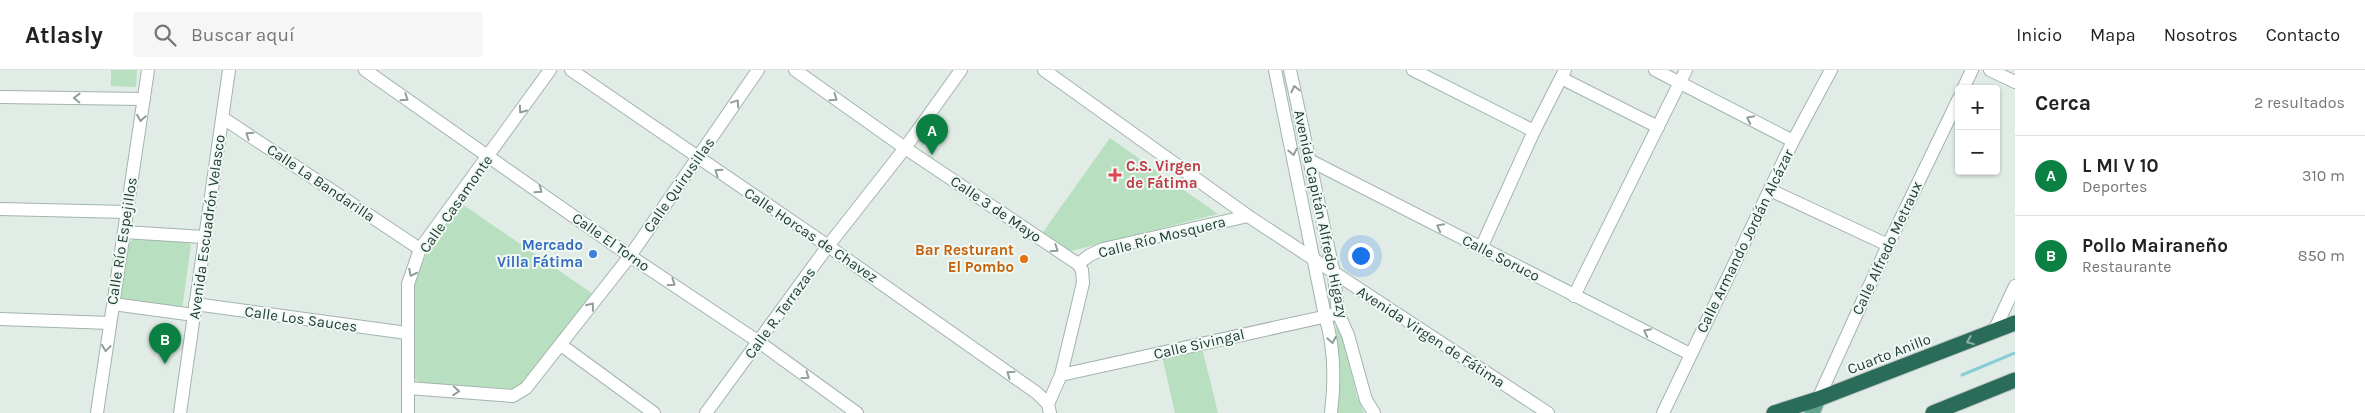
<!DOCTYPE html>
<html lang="es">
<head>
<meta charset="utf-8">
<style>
	:root { --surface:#fff; --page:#f6f6f6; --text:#222; --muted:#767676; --line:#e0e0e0; --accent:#0b8043 }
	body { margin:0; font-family:Karla,sans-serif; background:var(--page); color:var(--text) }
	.controls { position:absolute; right:15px; top:15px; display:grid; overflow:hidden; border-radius:5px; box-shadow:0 1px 4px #0004 }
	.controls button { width:45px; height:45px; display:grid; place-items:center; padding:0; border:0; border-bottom:1px solid var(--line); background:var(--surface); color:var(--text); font:25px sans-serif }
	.you { position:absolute; left:1360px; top:185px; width:18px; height:18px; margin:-12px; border:4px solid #fff; border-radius:50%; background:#1a73e8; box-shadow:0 0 0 8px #1a73e833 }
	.badge { display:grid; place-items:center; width:32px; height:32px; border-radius:50%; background:var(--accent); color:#fff; font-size:16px; font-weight:700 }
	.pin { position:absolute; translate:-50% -41px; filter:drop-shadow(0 1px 2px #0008) }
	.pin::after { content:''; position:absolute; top:26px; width:18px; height:15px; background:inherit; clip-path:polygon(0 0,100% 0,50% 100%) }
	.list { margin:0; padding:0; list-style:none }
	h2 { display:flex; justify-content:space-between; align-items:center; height:65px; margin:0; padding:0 20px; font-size:21px }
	h2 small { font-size:16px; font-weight:400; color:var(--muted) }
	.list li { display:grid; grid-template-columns:32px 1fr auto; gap:15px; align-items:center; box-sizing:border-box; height:80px; padding:0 20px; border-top:1px solid var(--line) }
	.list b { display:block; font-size:19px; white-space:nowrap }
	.list p { margin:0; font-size:16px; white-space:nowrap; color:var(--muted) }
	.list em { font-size:16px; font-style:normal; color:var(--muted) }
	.icon { flex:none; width:28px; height:28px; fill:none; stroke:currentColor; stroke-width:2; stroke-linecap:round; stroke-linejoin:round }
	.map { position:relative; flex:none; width:2015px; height:343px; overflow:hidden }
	header { display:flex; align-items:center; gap:30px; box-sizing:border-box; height:70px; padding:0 25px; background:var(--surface); border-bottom:1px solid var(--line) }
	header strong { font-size:24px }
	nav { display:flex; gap:28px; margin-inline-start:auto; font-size:18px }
	.search { width:350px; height:45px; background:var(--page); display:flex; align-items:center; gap:12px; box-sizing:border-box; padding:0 18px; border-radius:5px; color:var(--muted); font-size:19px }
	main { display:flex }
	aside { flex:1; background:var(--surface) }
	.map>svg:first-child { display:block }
</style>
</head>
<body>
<header>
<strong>Atlasly</strong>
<div class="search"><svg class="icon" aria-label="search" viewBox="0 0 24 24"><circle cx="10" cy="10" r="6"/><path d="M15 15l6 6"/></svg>Buscar aquí</div>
<nav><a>Inicio</a><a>Mapa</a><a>Nosotros</a><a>Contacto</a></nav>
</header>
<main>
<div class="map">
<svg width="2015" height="343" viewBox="0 0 2015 343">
	<rect width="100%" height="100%" fill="#e1ece6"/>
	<g fill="#b8dfc0">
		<path d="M 111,0 L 137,0 L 136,17 L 111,16 Z"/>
		<path d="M 1110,68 L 1218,144 L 1071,181 L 1043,162 Z"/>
		<path d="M 462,134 L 593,224 L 522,316 L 514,319 L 419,313 L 413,306 L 414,211 L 431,174 Z"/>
		<path d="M 135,168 L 186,170 L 191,175 L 182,239 L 118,232 L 127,174 Z"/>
		<path d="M 1338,244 L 1357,327 L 1364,343 L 1337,343 L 1336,253 Z"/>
		<path d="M 1202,278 L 1218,343 L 1175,343 L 1162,286 Z"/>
	</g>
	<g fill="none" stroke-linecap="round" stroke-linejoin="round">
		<path stroke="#86ced4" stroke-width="3" d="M 1962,305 L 2015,283"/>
		<g stroke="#a3b4ad" stroke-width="14">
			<g id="minor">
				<path d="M 365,0 L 630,186 L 759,272 L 857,343"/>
				<path d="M 571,0 L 828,176 L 1037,323 L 1048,334 L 1050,343"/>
				<path d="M 795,0 L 905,78 L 1078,194 L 1082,200 L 1083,213 L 1061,305 L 1048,334"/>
				<path d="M 1044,0 L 1248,146 L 1548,343"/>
				<path d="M 1275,0 L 1325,246 C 1335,278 1335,310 1331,343"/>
				<path d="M 1290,0 L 1334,204 L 1338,243 L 1348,265 L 1366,330 L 1374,343"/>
				<path d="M 1413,0 L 1534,61"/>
				<path d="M 1655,0 L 1793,71"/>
				<path d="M 1990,0 L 2015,12"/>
				<path d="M 1561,8 L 1658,57"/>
				<path d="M 1963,19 L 1972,0"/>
				<path d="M 0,27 L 144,29"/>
				<path d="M 223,48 L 420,179"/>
				<path d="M 1311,91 L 1690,284"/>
				<path d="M 1770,120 L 1888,175"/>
				<path d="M 0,139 L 127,142"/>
				<path d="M 124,162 L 204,167"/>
				<path d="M 1481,178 L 1534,61 L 1565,0"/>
				<path d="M 1078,194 L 1090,185 L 1103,179 L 1248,146"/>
				<path d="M 1574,226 L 1686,0"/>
				<path d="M 113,234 L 194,245"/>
				<path d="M 195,234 L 407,263"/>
				<path d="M 0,249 L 110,253"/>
				<path d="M 1993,263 L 2015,216"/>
				<path d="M 561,275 L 654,343"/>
				<path d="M 1061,305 L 1332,245"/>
				<path d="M 408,318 L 513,326 L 526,318 L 630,186 L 758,0"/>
				<path d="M 1818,329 L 1888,175 L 1959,28"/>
				<path d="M 97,343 L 148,0"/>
				<path d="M 180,343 L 229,0"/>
				<path d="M 408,343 L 408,214 L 420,179 L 550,0"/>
				<path d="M 706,343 L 828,176 L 905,78 L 961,0"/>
				<path d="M 1663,343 L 1793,71 L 1831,0"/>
			</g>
		</g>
		<g stroke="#c1c9c6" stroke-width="17">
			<path id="major" d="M 1812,343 L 1818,329"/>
		</g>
		<g stroke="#c1c9c6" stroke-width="17">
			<g id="highway">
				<path d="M 1774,343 L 1818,329 L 2015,253"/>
				<path d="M 1933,343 L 2015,310"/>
			</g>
		</g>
		<use href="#minor" stroke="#fff" stroke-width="12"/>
		<use href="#major" stroke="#63a48f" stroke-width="15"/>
		<use href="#highway" stroke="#2a6c59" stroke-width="15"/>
	</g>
	<defs><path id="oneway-chevron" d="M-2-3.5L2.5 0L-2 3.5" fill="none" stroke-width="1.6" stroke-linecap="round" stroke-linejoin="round" transform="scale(1.25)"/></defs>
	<g stroke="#909e9a">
		<use href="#oneway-chevron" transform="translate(1295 19) rotate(-103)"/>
		<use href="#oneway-chevron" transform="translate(77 28) rotate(-179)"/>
		<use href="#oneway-chevron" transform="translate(405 28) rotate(34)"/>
		<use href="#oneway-chevron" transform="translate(834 28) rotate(35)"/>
		<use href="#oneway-chevron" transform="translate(736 33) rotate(-56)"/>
		<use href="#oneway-chevron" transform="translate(522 40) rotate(126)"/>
		<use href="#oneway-chevron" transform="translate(141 48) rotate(99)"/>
		<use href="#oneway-chevron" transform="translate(1750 49) rotate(-153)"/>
		<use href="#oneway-chevron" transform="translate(249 65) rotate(-146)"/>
		<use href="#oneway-chevron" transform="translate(1293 82) rotate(78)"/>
		<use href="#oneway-chevron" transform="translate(718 102) rotate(-146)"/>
		<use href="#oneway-chevron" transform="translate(539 120) rotate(35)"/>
		<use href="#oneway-chevron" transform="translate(1440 157) rotate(-153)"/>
		<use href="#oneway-chevron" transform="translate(1055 179) rotate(34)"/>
		<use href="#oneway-chevron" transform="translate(412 203) rotate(117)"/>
		<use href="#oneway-chevron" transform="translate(672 213) rotate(34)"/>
		<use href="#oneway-chevron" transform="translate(591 236) rotate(-52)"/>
		<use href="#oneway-chevron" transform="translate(1647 262) rotate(-153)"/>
		<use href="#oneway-chevron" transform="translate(1332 270) rotate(80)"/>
		<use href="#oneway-chevron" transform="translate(106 278) rotate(98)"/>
		<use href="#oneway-chevron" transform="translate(1010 304) rotate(-145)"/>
		<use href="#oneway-chevron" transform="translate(806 306) rotate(36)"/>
		<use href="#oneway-chevron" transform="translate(456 321) rotate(4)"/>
	</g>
	<use stroke="#8eb2a6" href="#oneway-chevron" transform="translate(1970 271) rotate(158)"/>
	<path fill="#e0444e" stroke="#f1f9f4" stroke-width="2" d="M1112.5 97.5h5v5h5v5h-5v5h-5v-5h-5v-5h5z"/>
	<circle fill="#3f7fe0" stroke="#f1f9f4" stroke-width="2" cx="593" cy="184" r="5"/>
	<circle fill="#e8710a" stroke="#f1f9f4" stroke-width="2" cx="1024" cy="189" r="5"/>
	<g text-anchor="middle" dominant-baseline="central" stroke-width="4" stroke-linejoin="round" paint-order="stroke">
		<g font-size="15" font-weight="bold" fill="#be3a42" stroke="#f1f9f4" text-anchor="start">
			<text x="1126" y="96">C.S. Virgen<tspan x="1126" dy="17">de Fátima</tspan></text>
		</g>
		<g font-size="15" fill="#203e34" stroke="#f1f9f4">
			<text transform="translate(321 113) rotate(34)">Calle La Bandarilla</text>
			<text transform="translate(679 115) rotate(-55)">Calle Quirusillas</text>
			<text transform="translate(456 134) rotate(-55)">Calle Casamonte</text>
			<text transform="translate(996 139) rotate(34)">Calle 3 de Mayo</text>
			<text transform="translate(1321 144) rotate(78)">Avenida Capitán Alfredo Higazy</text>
			<text transform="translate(207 157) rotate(-82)">Avenida Escuadrón Velasco</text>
			<text transform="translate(811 165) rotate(34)">Calle Horcas de Chavez</text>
			<text transform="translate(1162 167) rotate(-14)">Calle Río Mosquera</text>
			<text transform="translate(122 171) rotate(-81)">Calle Río Espejillos</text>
			<text transform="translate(1745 171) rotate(-64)">Calle Armando Jordán Alcázar</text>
			<text transform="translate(611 172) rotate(35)">Calle El Torno</text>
			<text transform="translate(1887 178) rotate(-65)">Calle Alfredo Metraux</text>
			<text transform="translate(1501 188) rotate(27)">Calle Soruco</text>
			<text transform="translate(780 243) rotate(-54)">Calle R. Terrazas</text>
			<text transform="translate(301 249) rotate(8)">Calle Los Sauces</text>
			<text transform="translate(1431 267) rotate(33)">Avenida Virgen de Fátima</text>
			<text transform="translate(1199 274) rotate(-13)">Calle Sivingal</text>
			<text transform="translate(1889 284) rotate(-21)">Cuarto Anillo</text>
		</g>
		<g font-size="15" font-weight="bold" fill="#366cbe" stroke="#f1f9f4" text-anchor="end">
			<text x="583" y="175">Mercado<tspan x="583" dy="17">Villa Fátima</tspan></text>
		</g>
		<g font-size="15" font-weight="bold" fill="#c56008" stroke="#f1f9f4" text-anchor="end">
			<text x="1014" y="180">Bar Resturant<tspan x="1014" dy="17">El Pombo</tspan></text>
		</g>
	</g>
</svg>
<div class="controls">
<button>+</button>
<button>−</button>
</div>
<div class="you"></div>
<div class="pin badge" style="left:932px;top:85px">A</div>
<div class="pin badge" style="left:165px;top:294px">B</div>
</div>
<aside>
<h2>Cerca<small>2 resultados</small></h2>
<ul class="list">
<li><span class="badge">A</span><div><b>L MI V 10</b><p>Deportes</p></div><em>310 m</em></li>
<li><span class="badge">B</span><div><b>Pollo Mairaneño</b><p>Restaurante</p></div><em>850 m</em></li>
</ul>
</aside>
</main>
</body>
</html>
